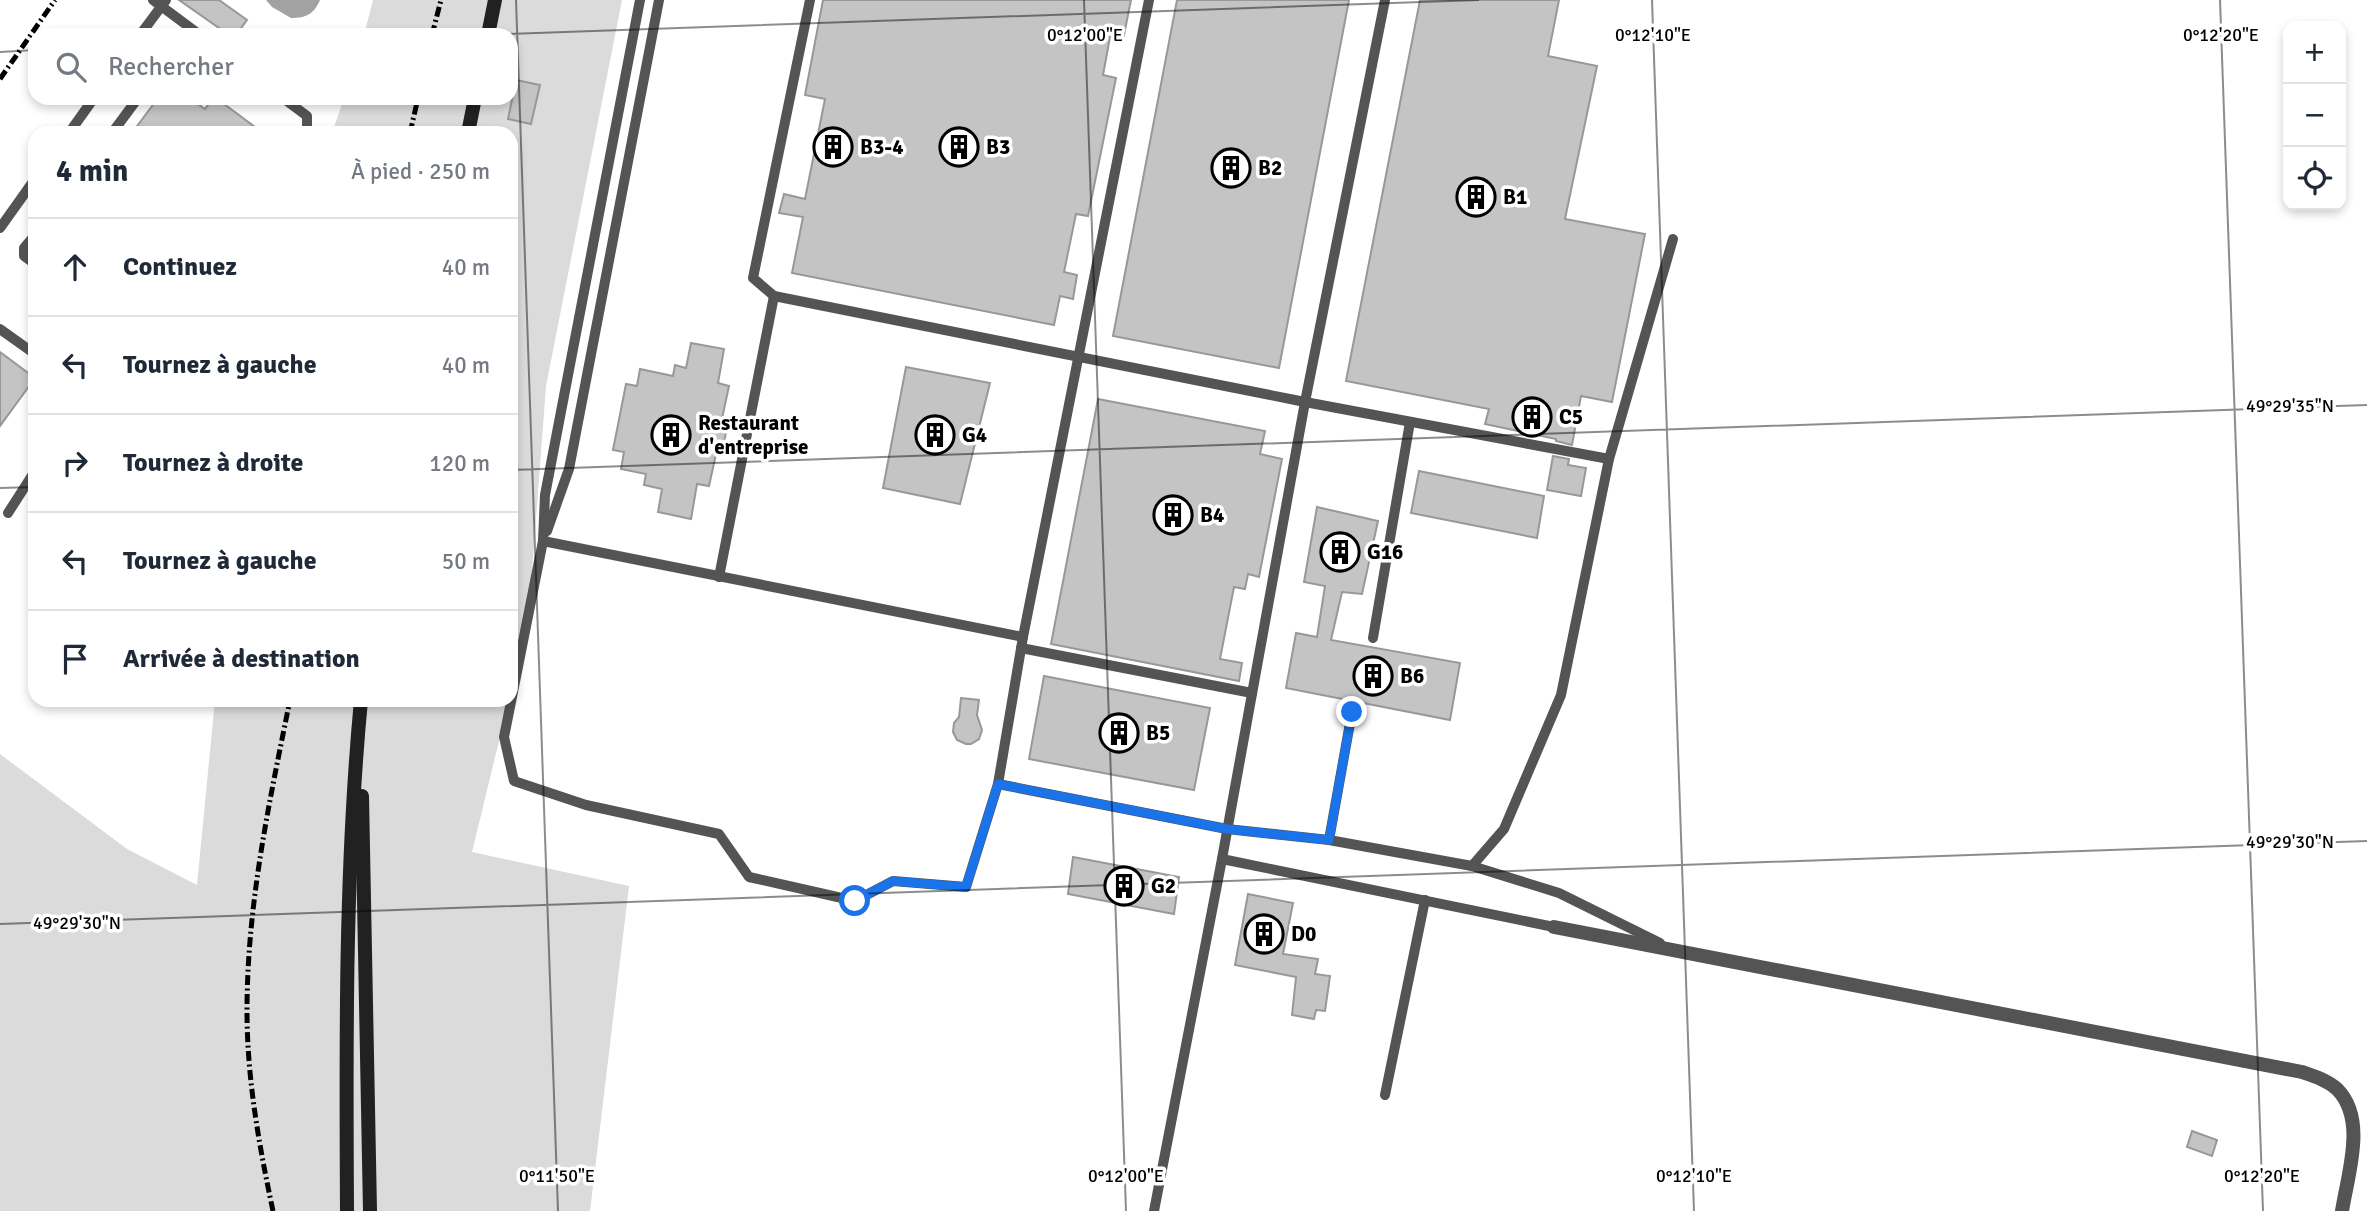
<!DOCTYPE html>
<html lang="fr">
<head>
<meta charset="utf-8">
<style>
	:root { --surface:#fff; --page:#f6f6f7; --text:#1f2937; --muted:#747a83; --line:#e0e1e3 }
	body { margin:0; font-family:Signika,sans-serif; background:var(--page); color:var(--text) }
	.controls { position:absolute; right:21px; top:21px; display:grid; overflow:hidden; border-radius:14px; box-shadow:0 4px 10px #0003 }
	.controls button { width:63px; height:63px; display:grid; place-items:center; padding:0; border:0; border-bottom:2px solid var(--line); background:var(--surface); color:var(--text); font:35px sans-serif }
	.stop { position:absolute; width:21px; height:21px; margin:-16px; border:5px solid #1a73e8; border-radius:50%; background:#fff }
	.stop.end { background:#1a73e8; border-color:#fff; box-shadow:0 2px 7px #0008 }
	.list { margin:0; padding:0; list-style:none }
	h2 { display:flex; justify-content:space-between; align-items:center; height:91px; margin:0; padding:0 28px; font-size:30px }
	h2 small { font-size:23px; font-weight:400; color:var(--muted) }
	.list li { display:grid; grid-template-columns:46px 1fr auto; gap:21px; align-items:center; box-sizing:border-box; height:98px; padding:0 28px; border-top:2px solid var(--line) }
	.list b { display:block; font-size:26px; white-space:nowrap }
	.list em { font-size:23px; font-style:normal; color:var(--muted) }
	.icon { flex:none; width:38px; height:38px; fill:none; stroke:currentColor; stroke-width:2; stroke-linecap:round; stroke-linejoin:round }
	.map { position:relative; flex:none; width:2367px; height:1211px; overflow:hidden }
	.search { position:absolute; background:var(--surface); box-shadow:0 4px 10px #0003; left:28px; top:28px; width:490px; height:77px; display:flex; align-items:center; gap:18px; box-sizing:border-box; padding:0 24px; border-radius:21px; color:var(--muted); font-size:26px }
	.panel { position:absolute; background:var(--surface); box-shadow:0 4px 10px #0003; left:28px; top:126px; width:490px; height:581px; border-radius:21px }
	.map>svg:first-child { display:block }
</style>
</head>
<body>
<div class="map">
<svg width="2367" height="1211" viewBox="0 0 2367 1211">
	<rect width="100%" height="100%" fill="#fff"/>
	<g fill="#dbdbdb">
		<path d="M 373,0 L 622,0 L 546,386 L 528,625 L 511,693 L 511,133 L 332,133 L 344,98 L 511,98 L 511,35 L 364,35 Z"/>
		<path d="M 215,700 L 509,700 L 472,852 L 629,886 L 590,1211 L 0,1211 L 0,754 L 127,849 L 197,885 Z"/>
	</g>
	<path fill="#a2a2a2" d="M 266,0 L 320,0 C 314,14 306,18 291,18 L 272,7 Z"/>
	<g fill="#c4c4c4" stroke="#989898" stroke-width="2">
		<path d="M 179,0 L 219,0 L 247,20 L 236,35 L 229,35 Z"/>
		<path d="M 823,0 L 1131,0 L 1123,40 L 1110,37 L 1103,75 L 1116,78 L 1088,216 L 1076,214 L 1064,272 L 1077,275 L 1073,299 L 1060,296 L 1054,325 L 792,273 L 803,217 L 779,213 L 784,194 L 805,199 L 825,99 L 805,95 Z"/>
		<path d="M 1177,0 L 1349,0 L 1279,368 L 1113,336 Z"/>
		<path d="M 1420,0 L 1559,0 L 1548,56 L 1597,66 L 1565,219 L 1645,234 L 1612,402 L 1581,396 L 1572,445 L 1556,441 L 1556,439 L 1485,424 L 1489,409 L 1346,381 Z"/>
		<path d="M 516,80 L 540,85 L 531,124 L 508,119 Z"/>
		<path d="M 158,98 L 189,98 L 205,109 L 213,98 L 216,98 L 263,133 L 132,133 Z"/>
		<path d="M 691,343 L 724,349 L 718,383 L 729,386 L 722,419 L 728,420 L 722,455 L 716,454 L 709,486 L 697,484 L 691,519 L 658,512 L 662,489 L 644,485 L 646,474 L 621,469 L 624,452 L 613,450 L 626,384 L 637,386 L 640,369 L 673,376 L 675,365 L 686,368 Z"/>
		<path d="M 0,352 L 35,378 L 0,426 Z"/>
		<path d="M 906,367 L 990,383 L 960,504 L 883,488 Z"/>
		<path d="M 1098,399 L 1265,431 L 1260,454 L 1282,459 L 1259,577 L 1248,574 L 1245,589 L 1234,587 L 1220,659 L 1242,663 L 1239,681 L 1051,644 Z"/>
		<path d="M 1553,456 L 1569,459 L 1568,465 L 1586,468 L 1581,496 L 1547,490 Z"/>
		<path d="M 1419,471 L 1544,496 L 1537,538 L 1411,513 Z"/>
		<path d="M 1317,507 L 1378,521 L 1362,594 L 1342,592 L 1331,640 L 1460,663 L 1450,720 L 1286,688 L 1296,633 L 1317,637 L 1325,586 L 1304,582 Z"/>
		<path d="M 1044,676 L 1210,708 L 1194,790 L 1029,759 Z"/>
		<path d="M 961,698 L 979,700 L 977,715 L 982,730 L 979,739 L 971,744 L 966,744 L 957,740 L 953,732 L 954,723 L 959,717 Z"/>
		<path d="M 1073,857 L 1179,877 L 1174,914 L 1068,894 Z"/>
		<path d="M 1248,894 L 1293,903 L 1283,954 L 1318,959 L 1315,974 L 1330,976 L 1325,1011 L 1316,1010 L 1314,1019 L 1292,1015 L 1296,977 L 1235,965 Z"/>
		<path d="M 2192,1131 L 2217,1140 L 2212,1156 L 2187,1147 Z"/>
	</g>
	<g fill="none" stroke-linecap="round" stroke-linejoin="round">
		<g stroke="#545454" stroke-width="10">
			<path d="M 153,0 L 200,35"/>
			<path d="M 640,0 L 545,495 L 543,541 L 504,737 L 514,781 L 586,805 L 719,834 L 749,877 L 855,901 L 893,881 L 966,887 L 998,784 L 1023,637 L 1149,0"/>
			<path d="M 810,0 L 753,278 L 774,296 L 1305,402 L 1609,459"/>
			<path d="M 1385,0 L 1305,402 L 1222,859 L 1554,927"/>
			<path d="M 140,35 L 166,0"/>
			<path d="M 283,98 L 307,116 L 307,133"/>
			<path d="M 69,133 L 94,98"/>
			<path d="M 112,133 L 138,98"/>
			<path d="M 0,228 L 35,179"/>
			<path d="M 35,235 L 24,248 L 24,256 L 35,264"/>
			<path d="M 0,329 L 35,354"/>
			<path d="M 8,513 L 35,471"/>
			<path d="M 547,531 L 569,469 L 659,0"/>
			<path d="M 543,541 L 1023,637"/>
			<path d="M 719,577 L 774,296"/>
			<path d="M 1373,638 L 1410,422"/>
			<path d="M 1021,648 L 1252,693"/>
			<path d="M 998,784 L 1227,829 L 1329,840 L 1472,866 L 1559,893 L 1660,943"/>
			<path d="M 1329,840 L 1352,712"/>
			<path d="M 1472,866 L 1504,829 L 1561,695 L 1609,459 L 1673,239"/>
			<path d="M 1385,1095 L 1425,900"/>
			<path d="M 1154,1211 L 1222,859"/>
		</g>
		<path stroke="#545454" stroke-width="14" d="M 1554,927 L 2302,1072 C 2314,1076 2327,1080 2337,1089 C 2367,1119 2348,1173 2342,1211"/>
		<g stroke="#212121" stroke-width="14">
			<path d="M 488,35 L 495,0"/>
			<path d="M 468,133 L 475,98"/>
			<path d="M 362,796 L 370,1211"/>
			<path d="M 347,1211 C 346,1041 345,870 361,700"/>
		</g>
		<g stroke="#000" stroke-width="5" stroke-dasharray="10 3.5 2 3.5" stroke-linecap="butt">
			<path d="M 432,35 L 441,0"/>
			<path d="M 0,79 L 55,0"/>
			<path d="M 410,133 L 418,98"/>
			<path d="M 273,1211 C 259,1145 247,1079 247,1011 C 247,905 269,803 290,700"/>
		</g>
	</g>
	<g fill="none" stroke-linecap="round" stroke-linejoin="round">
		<path stroke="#1a73e8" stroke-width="9" d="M 855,901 L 893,881 L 966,887 L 998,784 L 1227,829 L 1329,840 L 1352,712"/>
	</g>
	<path fill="none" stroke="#000" stroke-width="2" stroke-opacity="0.45" d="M 516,0 L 558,1211M 1084,0 L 1126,1211M 1652,0 L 1694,1211M 2220,0 L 2263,1211M 477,35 L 1479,0M 0,52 L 35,50M 511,470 L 2367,405M 0,488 L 35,487M 0,924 L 2367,841"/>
	<defs>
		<g id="building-ring" transform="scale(2.0125)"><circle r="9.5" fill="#fff" stroke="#000" stroke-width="1.5"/><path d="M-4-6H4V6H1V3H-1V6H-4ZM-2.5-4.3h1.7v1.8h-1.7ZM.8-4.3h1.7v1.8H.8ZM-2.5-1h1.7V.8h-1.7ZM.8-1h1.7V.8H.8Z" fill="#000"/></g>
	</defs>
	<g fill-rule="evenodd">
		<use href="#building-ring" x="833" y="147"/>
		<use href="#building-ring" x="959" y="147"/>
		<use href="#building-ring" x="1231" y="168"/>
		<use href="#building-ring" x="1476" y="197"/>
		<use href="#building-ring" x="1532" y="417"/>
		<use href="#building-ring" x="671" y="435"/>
		<use href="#building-ring" x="935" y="435"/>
		<use href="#building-ring" x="1173" y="515"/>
		<use href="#building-ring" x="1340" y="552"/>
		<use href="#building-ring" x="1373" y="676"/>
		<use href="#building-ring" x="1119" y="733"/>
		<use href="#building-ring" x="1124" y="886"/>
		<use href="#building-ring" x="1264" y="934"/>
	</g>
	<g text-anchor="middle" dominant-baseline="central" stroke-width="7" stroke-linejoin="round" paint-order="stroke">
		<g font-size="21" font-weight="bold" fill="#000" stroke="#fff" text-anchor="start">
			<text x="860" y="147">B3-4</text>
			<text x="986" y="147">B3</text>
			<text x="1258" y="168">B2</text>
			<text x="1503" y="197">B1</text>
			<text x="1559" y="417">C5</text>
			<text x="698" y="423">Restaurant<tspan x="698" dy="24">d'entreprise</tspan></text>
			<text x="962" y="435">G4</text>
			<text x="1200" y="515">B4</text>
			<text x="1367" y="552">G16</text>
			<text x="1400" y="676">B6</text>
			<text x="1146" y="733">B5</text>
			<text x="1151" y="886">G2</text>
			<text x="1291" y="934">D0</text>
		</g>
	</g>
	<g font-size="18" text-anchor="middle" fill="#000" stroke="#fff" stroke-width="7" stroke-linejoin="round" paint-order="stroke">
		<text x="1085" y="41">0°12'00"E</text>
		<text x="1653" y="41">0°12'10"E</text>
		<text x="2221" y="41">0°12'20"E</text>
		<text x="2290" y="412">49°29'35"N</text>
		<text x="2290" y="848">49°29'30"N</text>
		<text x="77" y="929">49°29'30"N</text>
		<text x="557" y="1182">0°11'50"E</text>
		<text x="1126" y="1182">0°12'00"E</text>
		<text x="1694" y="1182">0°12'10"E</text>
		<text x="2262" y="1182">0°12'20"E</text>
	</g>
</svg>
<div class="controls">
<button>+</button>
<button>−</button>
<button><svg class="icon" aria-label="locate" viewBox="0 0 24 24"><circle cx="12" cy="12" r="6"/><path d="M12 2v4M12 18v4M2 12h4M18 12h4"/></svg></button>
</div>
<div class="stop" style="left:855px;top:901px"></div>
<div class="stop end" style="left:1352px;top:712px"></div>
<div class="search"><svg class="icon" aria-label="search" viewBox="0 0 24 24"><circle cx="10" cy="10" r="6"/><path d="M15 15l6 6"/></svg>Rechercher</div>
<section class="panel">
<h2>4 min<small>À pied · 250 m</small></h2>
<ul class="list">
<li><svg class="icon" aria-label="ahead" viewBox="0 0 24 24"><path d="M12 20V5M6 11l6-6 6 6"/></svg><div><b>Continuez</b></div><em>40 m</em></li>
<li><svg class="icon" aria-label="left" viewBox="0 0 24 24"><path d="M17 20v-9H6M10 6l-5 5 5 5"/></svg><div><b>Tournez à gauche</b></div><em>40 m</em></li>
<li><svg class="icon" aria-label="right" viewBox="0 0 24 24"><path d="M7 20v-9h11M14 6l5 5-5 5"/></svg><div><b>Tournez à droite</b></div><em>120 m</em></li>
<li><svg class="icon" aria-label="left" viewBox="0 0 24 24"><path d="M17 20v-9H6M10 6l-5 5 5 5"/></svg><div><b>Tournez à gauche</b></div><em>50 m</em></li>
<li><svg class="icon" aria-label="arrive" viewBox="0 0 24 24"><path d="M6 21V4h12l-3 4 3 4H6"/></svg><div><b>Arrivée à destination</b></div></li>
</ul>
</section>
</div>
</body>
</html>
